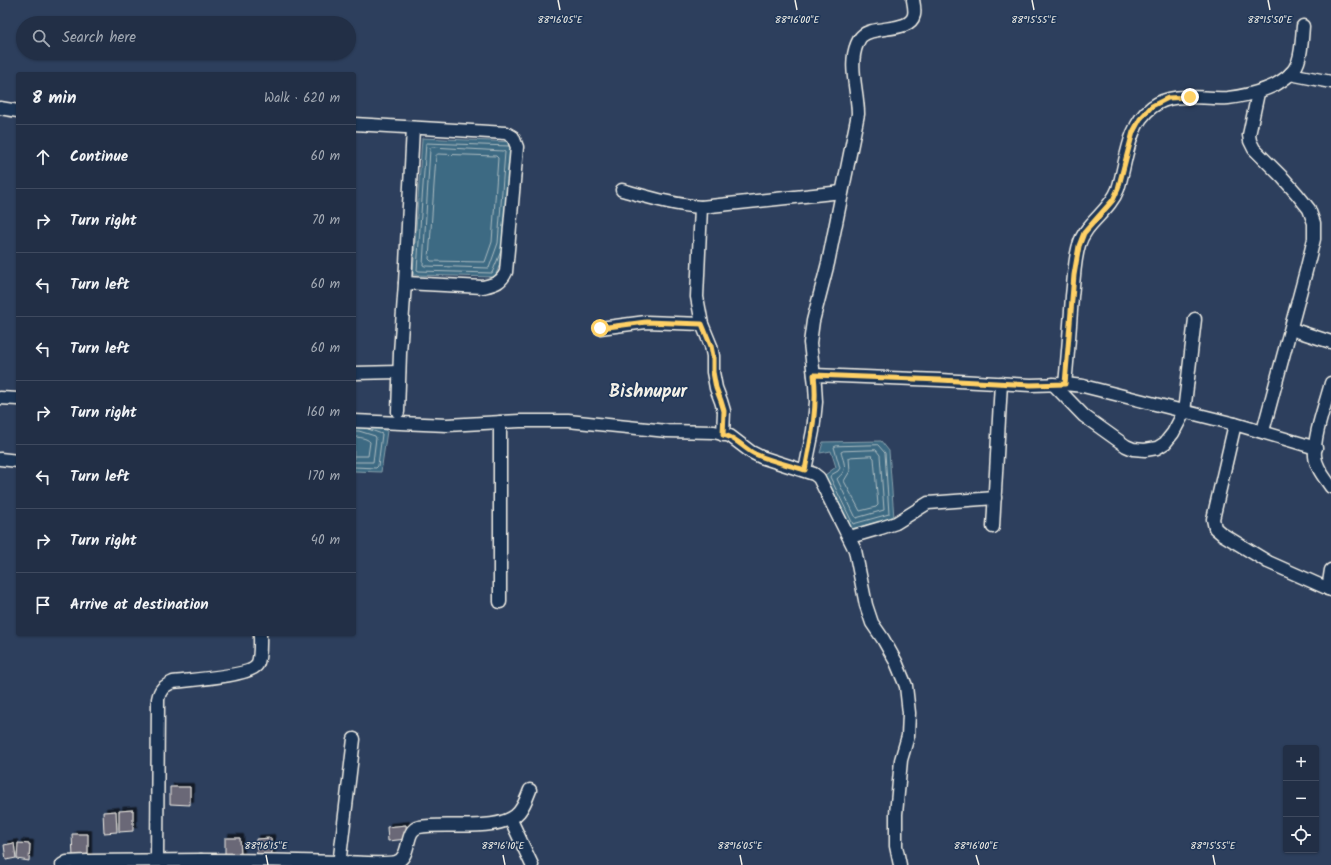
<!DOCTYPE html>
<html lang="en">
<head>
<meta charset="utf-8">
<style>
	:root { --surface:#222f46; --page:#2a374d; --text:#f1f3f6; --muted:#a2a9b3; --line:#3f4a5f }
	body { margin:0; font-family:Kalam,sans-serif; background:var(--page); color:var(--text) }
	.controls { position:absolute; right:12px; bottom:12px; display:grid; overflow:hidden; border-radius:4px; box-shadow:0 1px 3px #0004 }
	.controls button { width:36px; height:36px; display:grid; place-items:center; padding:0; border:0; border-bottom:1px solid var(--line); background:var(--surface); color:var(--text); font:20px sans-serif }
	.stop { position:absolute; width:12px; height:12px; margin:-9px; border:3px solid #ffd166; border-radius:50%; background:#fff }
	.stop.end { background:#ffd166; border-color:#fff; box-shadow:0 1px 4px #0008 }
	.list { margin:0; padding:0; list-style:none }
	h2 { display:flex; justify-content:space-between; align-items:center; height:52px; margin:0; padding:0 16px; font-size:17px }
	h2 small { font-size:13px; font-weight:400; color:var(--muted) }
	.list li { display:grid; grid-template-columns:26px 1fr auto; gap:12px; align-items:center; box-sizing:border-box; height:64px; padding:0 16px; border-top:1px solid var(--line) }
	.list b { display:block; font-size:15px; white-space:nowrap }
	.list em { font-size:13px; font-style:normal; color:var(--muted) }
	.icon { flex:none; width:22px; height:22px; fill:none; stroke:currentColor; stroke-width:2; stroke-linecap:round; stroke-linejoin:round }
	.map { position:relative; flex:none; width:1331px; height:865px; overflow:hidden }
	.search { position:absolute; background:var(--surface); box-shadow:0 1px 3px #0004; left:16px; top:16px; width:340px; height:44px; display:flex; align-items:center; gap:10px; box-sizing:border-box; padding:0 14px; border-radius:22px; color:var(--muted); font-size:15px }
	.panel { position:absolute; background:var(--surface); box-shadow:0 1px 3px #0004; left:16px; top:72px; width:340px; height:564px; border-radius:4px }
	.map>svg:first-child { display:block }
</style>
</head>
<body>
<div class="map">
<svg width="1331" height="865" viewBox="0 0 1331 865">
	<defs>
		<filter id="shadow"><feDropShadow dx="3.5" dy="-3.5" stdDeviation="0" flood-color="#0009"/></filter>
	</defs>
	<rect width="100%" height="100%" fill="#2d3f5d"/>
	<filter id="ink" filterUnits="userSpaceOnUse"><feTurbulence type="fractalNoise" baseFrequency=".025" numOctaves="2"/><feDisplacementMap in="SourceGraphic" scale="8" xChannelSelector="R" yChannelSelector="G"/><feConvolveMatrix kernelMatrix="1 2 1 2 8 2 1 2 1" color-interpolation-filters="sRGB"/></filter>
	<g filter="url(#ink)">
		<g fill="#3e6a83" stroke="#87a0ab">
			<path d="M 422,138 L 514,142 L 507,245 L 495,277 L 413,275 Z"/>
			<path d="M 354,422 L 360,422 L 387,431 L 381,472 L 354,471 Z"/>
			<path d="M 881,441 L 889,451 L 894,518 L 851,529 L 825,475 L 836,467 L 831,451 L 820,453 L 823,442 Z"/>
		</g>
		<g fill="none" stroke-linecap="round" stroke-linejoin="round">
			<g stroke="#abbbc0" stroke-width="1">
				<path d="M 432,147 L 503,151 L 505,152 L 498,243 L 489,268 L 425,266 L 423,265 L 430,149 Z"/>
				<path d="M 438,154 L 496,156 L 498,158 L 492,242 L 485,262 L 431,261 L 429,259 L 436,156 Z"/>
				<path d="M 501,251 L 492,273 L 419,271 L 417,270 L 426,143 L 509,146"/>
				<path d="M 354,431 L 359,431 L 375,436 L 376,438 L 373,462 L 354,462"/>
				<path d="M 354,437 C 359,437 367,438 370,442 L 368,456 L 354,456"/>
				<path d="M 878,445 L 885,453 L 889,514 L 853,524 L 830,477 L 831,475 L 838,471 L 840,468 L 834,447 L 836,446 Z"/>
				<path d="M 876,450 L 880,455 L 884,510 L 856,518 L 837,479 C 839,476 842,475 843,472 C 847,466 842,458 841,452 L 843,451 Z"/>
				<path d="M 872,456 L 874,458 L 878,505 L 876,507 L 860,511 L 844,481 L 850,471 L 849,458 L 851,457 Z"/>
				<path d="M 354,467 L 376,468 L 378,466 L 382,434 L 368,429"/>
			</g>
		</g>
		<g fill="#6b6777" stroke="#f4f1e8" filter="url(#shadow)">
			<path d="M 170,787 L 190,787 L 190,805 L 170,804 Z"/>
			<path d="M 133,810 L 133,831 L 119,832 L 119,811 Z"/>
			<path d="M 116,811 L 117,832 L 104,833 L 103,812 Z"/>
			<path d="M 406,825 L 407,839 L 388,841 L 387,827 Z"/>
			<path d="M 72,834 L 88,834 L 88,858 L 73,858 Z"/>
			<path d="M 225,838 L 240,838 L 241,856 L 225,857 Z"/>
			<path d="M 271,838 L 272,856 L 257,857 L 256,839 Z"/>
			<path d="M 14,843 L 16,858 L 6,860 L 4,845 Z"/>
			<path d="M 18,843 L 30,844 L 29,861 L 17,859 Z"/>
		</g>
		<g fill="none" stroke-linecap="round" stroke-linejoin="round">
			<g stroke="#f4f1e8" stroke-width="15">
				<g id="street">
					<path d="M 1290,74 L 1331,82"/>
					<path d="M 1258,93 L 1249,135 L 1250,141 L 1254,149 L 1283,178 L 1297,194 L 1309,209 L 1314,223 L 1314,239 L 1306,271 L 1263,431"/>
					<path d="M 0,108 L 18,111"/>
					<path d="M 354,124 L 506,133 L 513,137 L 517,147 L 506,272 C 501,283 495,284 483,287 L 405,283 L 400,353 L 398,412"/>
					<path d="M 622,190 C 648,197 674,205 701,207 L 842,192"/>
					<path d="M 701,207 L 697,297 L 702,324 L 711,346 L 713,356 L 713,372 L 716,388 L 721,401 L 724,411 L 723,435"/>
					<path d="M 405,283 L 413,128"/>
					<path d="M 600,328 L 646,322 L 702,324"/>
					<path d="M 1291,329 L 1331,342"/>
					<path d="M 354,373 L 399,372"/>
					<path d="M 814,375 L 940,380 L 1031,385 L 1065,384 L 1083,386 L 1235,424 L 1316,448"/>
					<path d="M 1331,383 C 1326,403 1313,436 1315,456 C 1316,468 1325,478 1331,487"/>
					<path d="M 1053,384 L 1084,416 L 1126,446 L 1133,449 L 1145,450 L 1157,448 L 1165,443 L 1173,433 L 1184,412 L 1195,319"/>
					<path d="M 1065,384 C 1068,355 1070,326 1072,296 C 1074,280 1074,261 1079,245 C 1085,223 1110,211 1118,189 C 1127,161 1127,126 1152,107 C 1174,90 1203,100 1228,98 C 1245,96 1260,92 1275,85 C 1285,79 1294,73 1298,62 C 1302,51 1302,37 1303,26"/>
					<path d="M 0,398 L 18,399"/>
					<path d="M 354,421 L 447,425 L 520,421 L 568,421 L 667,431 L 714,432 L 730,436 L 751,452 L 761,457 L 814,474 L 819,478 L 855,550 L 866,605 L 872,623 L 883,639 L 896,662 L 906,686 L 909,713 L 908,736 L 901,760 L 896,814 L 896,846 L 900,865"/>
					<path d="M 500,422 L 500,602"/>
					<path d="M 1235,424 L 1213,519 L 1215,528 L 1222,534 L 1268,562 L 1331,590"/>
					<path d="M 0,459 L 18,461"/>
					<path d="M 805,470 L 813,431 L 816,402 L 815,385 L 810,343 L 813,321 L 828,263 L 858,114 C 858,92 848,65 857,44 C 858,42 860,37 862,36 C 873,25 910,33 914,15 C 915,11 914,5 913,0"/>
					<path d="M 993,527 L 1001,383"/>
					<path d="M 850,537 L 881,528 L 896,523 L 928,503 L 995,498"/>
					<path d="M 1328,589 L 1331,570"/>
					<path d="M 511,820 L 532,865"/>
					<path d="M 157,860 L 158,699 C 160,689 164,686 173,682 C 188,680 251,676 257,665 C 261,658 260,642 260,634"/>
					<path d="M 62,865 L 67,862 L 88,861 L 201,860"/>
					<path d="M 201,865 L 201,860 C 247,860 292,860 338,862 C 354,862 381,865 396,862 C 412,857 404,830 419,827 C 445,822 502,833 519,812 C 524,806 527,798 530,790"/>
					<path d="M 339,865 L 354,739"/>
				</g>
			</g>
			<use href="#street" stroke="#1d3557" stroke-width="12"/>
		</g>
	</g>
	<g fill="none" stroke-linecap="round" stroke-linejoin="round" filter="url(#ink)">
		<path stroke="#ffd166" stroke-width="5" d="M 600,328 L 646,322 L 702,324 L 711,346 L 713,356 L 713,372 L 716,388 L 721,401 L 724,411 L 723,435 C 736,437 743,448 755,454 C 770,461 789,465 805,470 C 811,439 818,407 814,375 L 940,380 L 1031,385 L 1065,384 L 1074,275 L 1079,246 L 1084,233 L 1113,200 L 1118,189 L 1133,132 L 1140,119 L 1152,106 L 1168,98 L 1190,97"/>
	</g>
	<path fill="none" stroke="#f4f1e8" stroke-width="1.5" d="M 558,0 L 560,10M 795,0 L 797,10M 1032,0 L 1034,10M 1268,0 L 1270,10M 266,855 L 268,865M 503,855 L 505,865M 740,855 L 742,865M 976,855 L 979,865M 1213,855 L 1215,865"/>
	<g text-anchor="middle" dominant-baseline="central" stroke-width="3" stroke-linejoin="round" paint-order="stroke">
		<g font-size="18" font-weight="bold" fill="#f4f1e8" stroke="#1d3557">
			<text x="648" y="392">Bishnupur</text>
		</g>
	</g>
	<g font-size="10" text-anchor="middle" fill="#f4f1e8" stroke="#1d3557" stroke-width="3" stroke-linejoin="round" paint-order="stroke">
		<text x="560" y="23">88°16'05"E</text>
		<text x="797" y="23">88°16'00"E</text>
		<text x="1034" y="23">88°15'55"E</text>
		<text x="1270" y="23">88°15'50"E</text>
		<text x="266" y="849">88°16'15"E</text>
		<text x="503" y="849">88°16'10"E</text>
		<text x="740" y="849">88°16'05"E</text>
		<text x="976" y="849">88°16'00"E</text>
		<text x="1213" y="849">88°15'55"E</text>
	</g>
</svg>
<div class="controls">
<button>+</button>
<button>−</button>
<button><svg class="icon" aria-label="locate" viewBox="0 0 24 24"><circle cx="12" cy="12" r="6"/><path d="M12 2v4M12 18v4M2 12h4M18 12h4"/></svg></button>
</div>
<div class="stop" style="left:600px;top:328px"></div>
<div class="stop end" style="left:1190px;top:97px"></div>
<div class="search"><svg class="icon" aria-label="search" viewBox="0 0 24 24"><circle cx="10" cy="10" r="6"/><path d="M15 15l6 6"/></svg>Search here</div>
<section class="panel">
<h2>8 min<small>Walk · 620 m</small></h2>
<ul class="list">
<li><svg class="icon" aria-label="ahead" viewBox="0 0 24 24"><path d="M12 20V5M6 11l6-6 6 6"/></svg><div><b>Continue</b></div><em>60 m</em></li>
<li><svg class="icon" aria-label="right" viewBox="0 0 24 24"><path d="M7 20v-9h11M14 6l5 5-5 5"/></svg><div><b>Turn right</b></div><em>70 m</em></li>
<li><svg class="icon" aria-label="left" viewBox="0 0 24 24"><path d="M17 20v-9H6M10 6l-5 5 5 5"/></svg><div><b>Turn left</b></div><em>60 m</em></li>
<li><svg class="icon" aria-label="left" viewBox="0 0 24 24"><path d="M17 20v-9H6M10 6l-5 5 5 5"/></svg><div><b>Turn left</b></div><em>60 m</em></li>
<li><svg class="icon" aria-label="right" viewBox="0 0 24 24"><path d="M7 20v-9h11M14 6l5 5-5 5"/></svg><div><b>Turn right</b></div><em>160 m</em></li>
<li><svg class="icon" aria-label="left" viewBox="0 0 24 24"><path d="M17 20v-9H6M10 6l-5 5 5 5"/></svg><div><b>Turn left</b></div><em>170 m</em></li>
<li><svg class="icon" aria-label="right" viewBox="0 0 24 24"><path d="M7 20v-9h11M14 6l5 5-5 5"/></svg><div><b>Turn right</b></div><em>40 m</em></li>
<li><svg class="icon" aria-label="arrive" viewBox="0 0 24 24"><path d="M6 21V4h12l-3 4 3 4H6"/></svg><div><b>Arrive at destination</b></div></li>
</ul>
</section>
</div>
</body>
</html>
